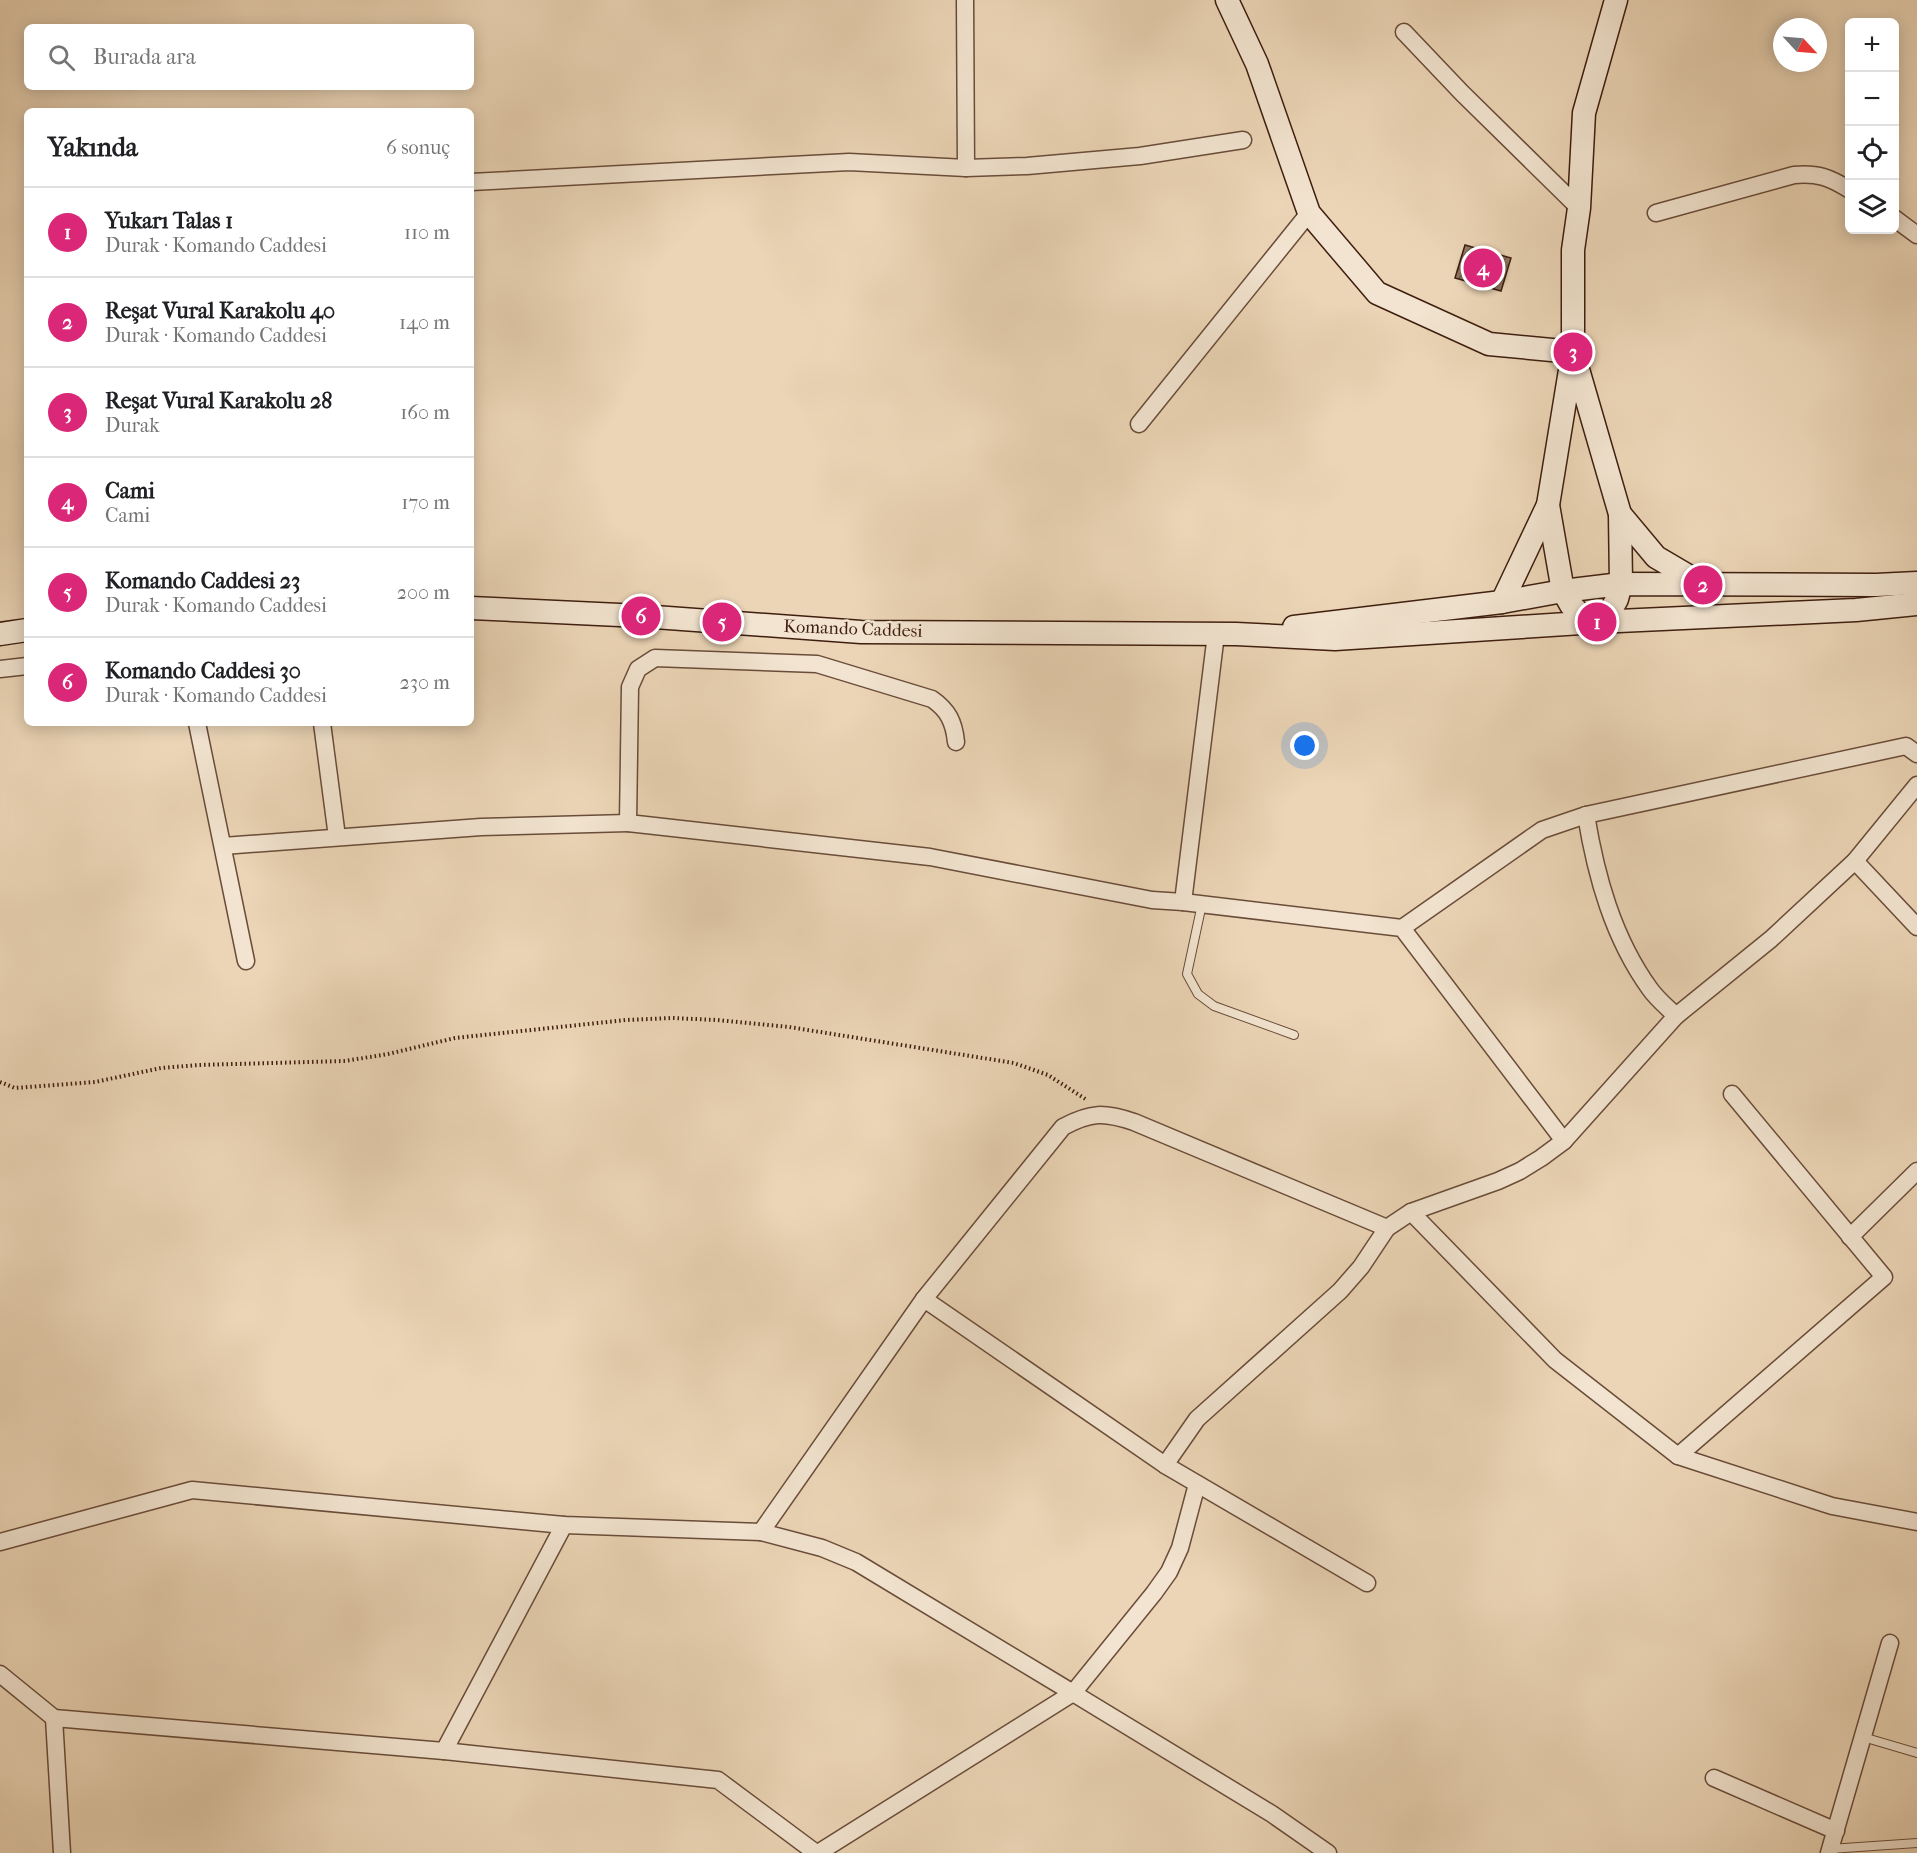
<!DOCTYPE html>
<html lang="tr">
<head>
<meta charset="utf-8">
<style>
	:root { --surface:#fff; --page:#f6f6f6; --text:#202124; --muted:#757577; --line:#e0e0e0; --accent:#db2777 }
	body { margin:0; font-family:"IM FELL French Canon",serif; background:var(--page); color:var(--text) }
	.controls { position:absolute; right:18px; top:18px; display:grid; overflow:hidden; border-radius:9px; box-shadow:0 3px 15px #0003 }
	.controls button { width:54px; height:54px; display:grid; place-items:center; padding:0; border:0; border-bottom:2px solid var(--line); background:var(--surface); color:var(--text); font:30px sans-serif }
	.compass { position:absolute; left:1773px; top:18px; width:54px; height:54px; border-radius:50%; background:var(--surface); box-shadow:0 3px 15px #0003; rotate:116deg }
	.you { position:absolute; left:1305px; top:746px; width:21px; height:21px; margin:-15px; border:4px solid #fff; border-radius:50%; background:#1a73e8; box-shadow:0 0 0 9px #1a73e833 }
	.badge { display:grid; place-items:center; width:39px; height:39px; border-radius:50%; background:var(--accent); color:#fff; font-size:20px; font-weight:700 }
	.pin { position:absolute; translate:-50% -50%; border:3px solid #fff; box-shadow:0 2px 6px #0006 }
	.list { margin:0; padding:0; list-style:none }
	h2 { display:flex; justify-content:space-between; align-items:center; height:78px; margin:0; padding:0 24px; font-size:26px }
	h2 small { font-size:20px; font-weight:400; color:var(--muted) }
	.list li { display:grid; grid-template-columns:39px 1fr auto; gap:18px; align-items:center; box-sizing:border-box; height:90px; padding:0 24px; border-top:2px solid var(--line) }
	.list b { display:block; font-size:22px; white-space:nowrap }
	.list p { margin:0; font-size:20px; white-space:nowrap; color:var(--muted) }
	.list em { font-size:20px; font-style:normal; color:var(--muted) }
	.icon { flex:none; width:33px; height:33px; fill:none; stroke:currentColor; stroke-width:2; stroke-linecap:round; stroke-linejoin:round }
	.map { position:relative; flex:none; width:1917px; height:1853px; overflow:hidden }
	.search { position:absolute; background:var(--surface); box-shadow:0 3px 15px #0003; left:24px; top:24px; width:450px; height:66px; display:flex; align-items:center; gap:15px; box-sizing:border-box; padding:0 21px; border-radius:9px; color:var(--muted); font-size:22px }
	.panel { position:absolute; background:var(--surface); box-shadow:0 3px 15px #0003; left:24px; top:108px; width:450px; height:618px; border-radius:9px }
	.map>svg:first-child { display:block }
</style>
</head>
<body>
<div class="map">
<svg width="1917" height="1853" viewBox="0 0 1917 1853">
	<defs>
		<pattern id="building-hatch" width="6" height="6" patternUnits="userSpaceOnUse" patternTransform="scale(1.5)"><rect width="6" height="6" fill="#987d66"/><path d="M-1 1l2-2M0 6l6-6M5 7l2-2" fill="none" stroke="#7d6652"/></pattern>
	</defs>
	<rect width="100%" height="100%" fill="#ebd5b6"/>
	<filter id="stains"><feTurbulence type="fractalNoise" baseFrequency=".00333" numOctaves="4"/><feColorMatrix values="0 0 0 0 .2 0 0 0 0 .09 0 0 0 0 .02 0 0 0 .5 -.17"/></filter>
	<radialGradient id="worn" r=".72"><stop offset=".6" stop-color="#630" stop-opacity="0"/><stop offset="1" stop-color="#630" stop-opacity=".3"/></radialGradient>
	<path fill="url(#building-hatch)" stroke="#3f1e0f" stroke-width="1.5" d="M 1465,245 L 1511,258 L 1501,291 L 1455,278 Z"/>
	<g fill="none" stroke-linecap="round" stroke-linejoin="round">
		<g stroke="#6a4c39" stroke-width="10">
			<g id="lane">
				<path d="M 1202,904 L 1187,974 L 1198,994 L 1214,1006 L 1294,1035"/>
				<path d="M 1863,1737 L 1917,1753"/>
				<path d="M 1830,1849 L 1917,1843"/>
			</g>
		</g>
		<g stroke="#6a4c39" stroke-width="19">
			<g id="street">
				<path d="M 965,0 L 966,168"/>
				<path d="M 1404,32 L 1462,93 L 1579,208"/>
				<path d="M 471,182 L 849,162 L 966,168 L 1027,166 L 1140,156 L 1243,140"/>
				<path d="M 1656,213 L 1794,175 C 1818,173 1829,177 1850,190"/>
				<path d="M 1894,218 L 1917,235"/>
				<path d="M 1139,424 L 1309,213"/>
				<path d="M 1216,634 L 1183,902 L 1402,928 L 1564,1141"/>
				<path d="M 0,669 L 27,666"/>
				<path d="M 197,723 L 246,961"/>
				<path d="M 322,723 L 337,837"/>
				<path d="M 956,742 C 954,722 948,710 932,699 L 817,664 L 655,658 L 638,669 L 630,687 L 628,823 L 930,857 L 1152,900 L 1183,902"/>
				<path d="M 1586,815 C 1596,876 1613,938 1650,989 C 1657,999 1667,1007 1676,1016"/>
				<path d="M 223,846 L 481,827 L 628,823"/>
				<path d="M 1855,861 L 1917,927"/>
				<path d="M 1402,928 L 1542,830 L 1586,815 L 1906,746 L 1917,754"/>
				<path d="M 1732,1094 L 1884,1277 L 1678,1456 L 1832,1506 L 1917,1522"/>
				<path d="M 1850,1237 L 1917,1171"/>
				<path d="M 1678,1456 L 1555,1360 L 1411,1212 L 1498,1181 L 1520,1171 L 1541,1158 L 1564,1141 L 1676,1016 L 1771,939 L 1855,861 L 1917,785"/>
				<path d="M 1165,1465 L 1197,1419 L 1340,1291 L 1361,1267 L 1387,1228"/>
				<path d="M 1197,1484 L 1180,1548 L 1169,1572 L 1154,1593 L 1073,1693 L 1272,1814 L 1328,1853"/>
				<path d="M 0,1542 L 192,1490 L 564,1525 L 761,1532"/>
				<path d="M 1367,1583 L 1165,1465 L 924,1299 L 1063,1127 C 1091,1112 1104,1112 1134,1122 L 1387,1228 L 1411,1212"/>
				<path d="M 0,1674 L 54,1718 L 444,1751 L 718,1780 L 816,1853"/>
				<path d="M 54,1718 L 62,1853"/>
				<path d="M 444,1751 L 564,1525"/>
				<path d="M 1714,1778 L 1836,1831"/>
				<path d="M 818,1853 L 1073,1693 L 856,1562 L 822,1548 L 761,1532 L 924,1299"/>
				<path d="M 1829,1853 L 1890,1643"/>
			</g>
		</g>
		<g stroke="#3f1e0f" stroke-width="25">
			<g id="secondary">
				<path d="M 1227,0 L 1257,64 L 1309,213 L 1377,293 L 1489,344 L 1573,352"/>
				<path d="M 1575,359 L 1620,514 L 1621,584 L 1617,599 L 1610,612 L 1597,622"/>
				<path d="M 1620,514 L 1656,557 L 1702,584"/>
				<path d="M 1502,602 L 1548,505"/>
				<path d="M 471,608 L 641,616 L 861,632 L 1236,634 L 1335,639 L 1597,622 L 1856,610 L 1917,604"/>
				<path d="M 1597,622 L 1582,616 L 1571,605 L 1563,591 L 1548,505 L 1573,352 L 1573,250 L 1579,208 L 1584,113 L 1616,0"/>
				<path d="M 1294,627 L 1502,602 L 1563,591 L 1621,584 L 1876,585 L 1917,583"/>
				<path d="M 0,634 L 27,630"/>
			</g>
		</g>
		<path stroke="#3f1e0f" stroke-width="4" stroke-dasharray="1.5 3" stroke-linecap="butt" d="M 0,1082 L 15,1088 L 95,1082 L 161,1068 L 199,1065 L 345,1061 L 388,1054 L 455,1038 L 626,1020 L 672,1018 L 717,1020 L 789,1027 L 1014,1063 L 1048,1075 L 1087,1100"/>
		<use href="#lane" stroke="#f2e4d0" stroke-width="8"/>
		<use href="#street" stroke="#f2e4d0" stroke-width="16"/>
		<use href="#secondary" stroke="#f2e4d0" stroke-width="22"/>
	</g>
	<g text-anchor="middle" dominant-baseline="central" stroke-width="5" stroke-linejoin="round" paint-order="stroke">
		<g font-size="18" fill="#3f1e0f" stroke="#f2e4d0">
			<text transform="translate(853 629) rotate(2)">Komando Caddesi</text>
		</g>
	</g>
	<rect width="100%" height="100%" filter="url(#stains)"/>
	<rect width="100%" height="100%" fill="url(#worn)"/>
</svg>
<div class="controls">
<button>+</button>
<button>−</button>
<button><svg class="icon" aria-label="locate" viewBox="0 0 24 24"><circle cx="12" cy="12" r="6"/><path d="M12 2v4M12 18v4M2 12h4M18 12h4"/></svg></button>
<button><svg class="icon" aria-label="layers" viewBox="0 0 24 24"><path d="M12 4l9 5-9 5-9-5zM3 14l9 5 9-5"/></svg></button>
</div>
<svg class="compass" viewBox="-18 -18 36 36"><path d="M0-13l5 13h-10z" fill="#e53935"/><path d="M0 13l5-13h-10z" fill="#757577"/></svg>
<div class="you"></div>
<div class="pin badge" style="left:1597px;top:622px">1</div>
<div class="pin badge" style="left:1703px;top:585px">2</div>
<div class="pin badge" style="left:1573px;top:352px">3</div>
<div class="pin badge" style="left:1483px;top:268px">4</div>
<div class="pin badge" style="left:722px;top:622px">5</div>
<div class="pin badge" style="left:641px;top:616px">6</div>
<div class="search"><svg class="icon" aria-label="search" viewBox="0 0 24 24"><circle cx="10" cy="10" r="6"/><path d="M15 15l6 6"/></svg>Burada ara</div>
<section class="panel">
<h2>Yakında<small>6 sonuç</small></h2>
<ul class="list">
<li><span class="badge">1</span><div><b>Yukarı Talas 1</b><p>Durak · Komando Caddesi</p></div><em>110 m</em></li>
<li><span class="badge">2</span><div><b>Reşat Vural Karakolu 40</b><p>Durak · Komando Caddesi</p></div><em>140 m</em></li>
<li><span class="badge">3</span><div><b>Reşat Vural Karakolu 28</b><p>Durak</p></div><em>160 m</em></li>
<li><span class="badge">4</span><div><b>Cami</b><p>Cami</p></div><em>170 m</em></li>
<li><span class="badge">5</span><div><b>Komando Caddesi 23</b><p>Durak · Komando Caddesi</p></div><em>200 m</em></li>
<li><span class="badge">6</span><div><b>Komando Caddesi 30</b><p>Durak · Komando Caddesi</p></div><em>230 m</em></li>
</ul>
</section>
</div>
</body>
</html>
